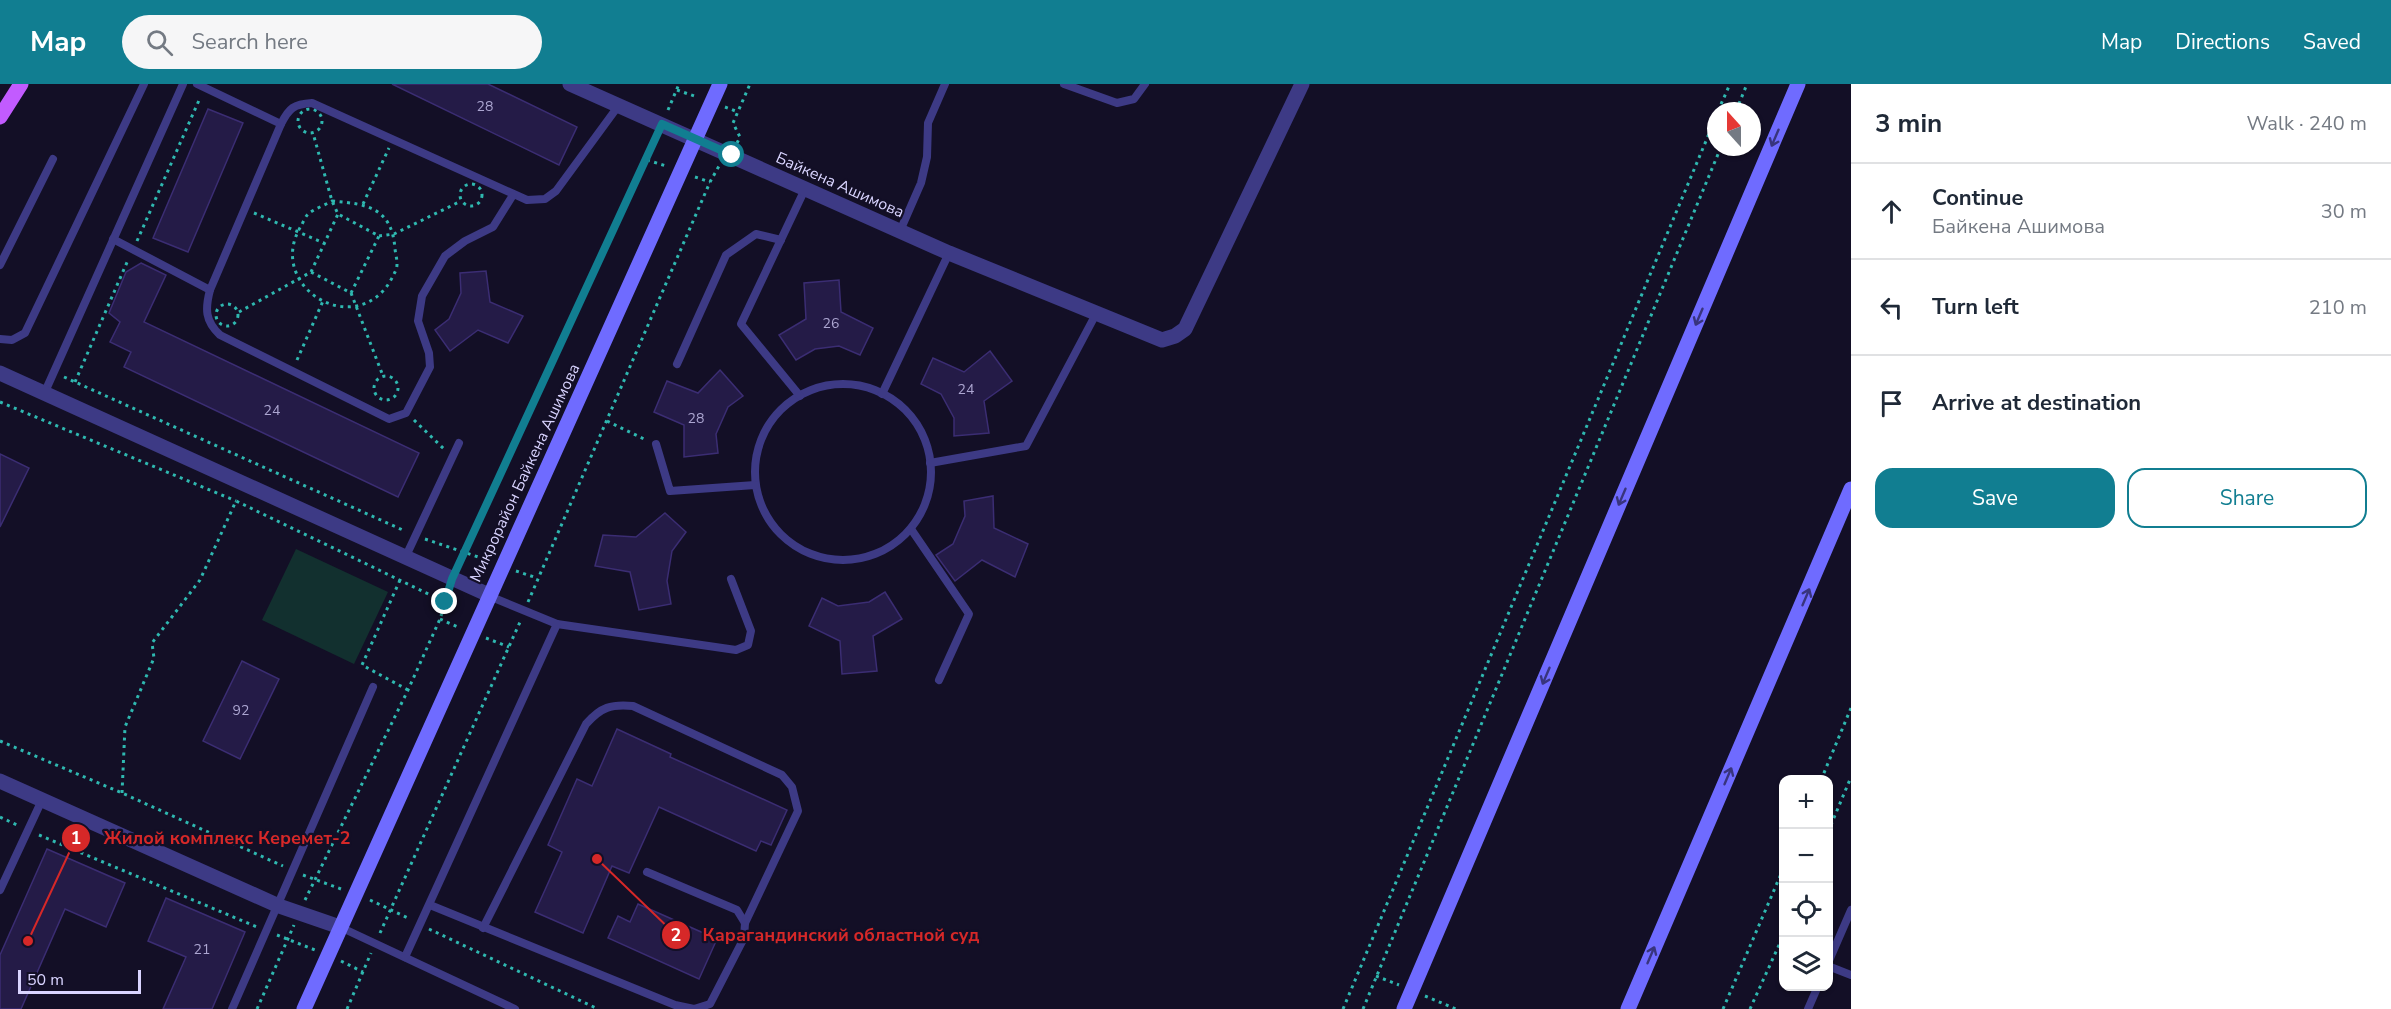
<!DOCTYPE html>
<html lang="en">
<head>
<meta charset="utf-8">
<style>
	:root { --surface:#fff; --page:#f6f6f7; --text:#1f2937; --muted:#747a83; --line:#e0e1e3; --accent:#117e91 }
	body { margin:0; font-family:"Nunito Sans",sans-serif; background:var(--page); color:var(--text) }
	.controls { position:absolute; right:18px; bottom:18px; display:grid; overflow:hidden; border-radius:12px; box-shadow:0 2px 4px #0004 }
	.controls button { width:54px; height:54px; display:grid; place-items:center; padding:0; border:0; border-bottom:2px solid var(--line); background:var(--surface); color:var(--text); font:30px sans-serif }
	.compass { position:absolute; left:1707px; top:18px; width:54px; height:54px; border-radius:50%; background:var(--surface); box-shadow:0 2px 4px #0004; rotate:339deg }
	.scale { position:absolute; left:18px; bottom:15px; width:123px; box-sizing:border-box; padding-left:6px; border:3px solid #d9d4ff; border-top:0; font-size:16px; line-height:21px; white-space:nowrap; color:#d9d4ff; -webkit-text-stroke:4px #130f26; paint-order:stroke }
	.stop { position:absolute; width:18px; height:18px; margin:-14px; border:4px solid #117e91; border-radius:50%; background:#fff }
	.stop.end { background:#117e91; border-color:#fff; box-shadow:0 2px 6px #0008 }
	.list { margin:0; padding:0; list-style:none }
	h2 { display:flex; justify-content:space-between; align-items:center; height:78px; margin:0; padding:0 24px; font-size:26px }
	h2 small { font-size:20px; font-weight:400; color:var(--muted) }
	.list li { display:grid; grid-template-columns:39px 1fr auto; gap:18px; align-items:center; box-sizing:border-box; height:96px; padding:0 24px; border-top:2px solid var(--line) }
	.list b { display:block; font-size:22px; white-space:nowrap }
	.list p { margin:0; font-size:20px; white-space:nowrap; color:var(--muted) }
	.list em { font-size:20px; font-style:normal; color:var(--muted) }
	.actions { display:flex; gap:12px; padding:18px 24px }
	.actions a { flex:1; padding:14px 0; border:2px solid var(--accent); border-radius:18px; text-align:center; font-size:21px; color:var(--accent) }
	.actions .main { background:var(--accent); color:#fff }
	.icon { flex:none; width:33px; height:33px; fill:none; stroke:currentColor; stroke-width:2; stroke-linecap:round; stroke-linejoin:round }
	.map { position:relative; flex:none; width:1851px; height:925px; overflow:hidden }
	header { display:flex; align-items:center; gap:36px; box-sizing:border-box; height:84px; padding:0 30px; background:var(--accent); color:#fff }
	header strong { font-size:28px }
	nav { display:flex; gap:33px; margin-inline-start:auto; font-size:21px }
	.search { width:420px; height:54px; background:var(--page); display:flex; align-items:center; gap:15px; box-sizing:border-box; padding:0 21px; border-radius:33px; color:var(--muted); font-size:22px }
	main { display:flex }
	aside { flex:1; background:var(--surface) }
	.map>svg:first-child { display:block }
</style>
</head>
<body>
<header>
<strong>Map</strong>
<div class="search"><svg class="icon" aria-label="search" viewBox="0 0 24 24"><circle cx="10" cy="10" r="6"/><path d="M15 15l6 6"/></svg>Search here</div>
<nav><a>Map</a><a>Directions</a><a>Saved</a></nav>
</header>
<main>
<div class="map">
<svg width="1851" height="925" viewBox="0 0 1851 925">
	<rect width="100%" height="100%" fill="#130f26"/>
	<path fill="#12302f" d="M 296,465 L 388,508 L 354,580 L 262,536 Z"/>
	<g fill="#241b47" stroke="#3b2d73" stroke-width="1.5">
		<path d="M 392,0 L 488,0 L 577,43 L 559,81 Z"/>
		<path d="M 208,25 L 243,39 L 188,168 L 153,154 Z"/>
		<path d="M 141,179 L 166,191 L 144,238 L 419,369 L 398,413 L 124,283 L 131,268 L 110,258 L 120,238 L 109,229 L 126,188 Z"/>
		<path d="M 486,187 L 490,218 L 523,232 L 508,259 L 478,246 L 450,267 L 435,246 L 449,235 L 461,209 L 460,189 Z"/>
		<path d="M 839,196 L 841,228 L 873,244 L 860,271 L 839,262 L 815,265 L 796,276 L 779,251 L 806,235 L 804,199 Z"/>
		<path d="M 990,267 L 1012,297 L 984,317 L 989,349 L 954,352 L 954,334 L 941,310 L 921,300 L 933,274 L 964,288 Z"/>
		<path d="M 720,286 L 743,312 L 728,323 L 716,350 L 718,369 L 684,373 L 684,341 L 654,328 L 667,297 L 698,309 Z"/>
		<path d="M 0,370 L 29,384 L 0,443 Z"/>
		<path d="M 993,412 L 994,444 L 1028,460 L 1015,493 L 982,476 L 955,497 L 936,471 L 953,460 L 965,432 L 964,417 Z"/>
		<path d="M 665,429 L 686,448 L 672,467 L 667,497 L 671,520 L 639,526 L 630,488 L 595,482 L 603,451 L 636,453 Z"/>
		<path d="M 885,508 L 902,535 L 873,552 L 877,587 L 842,590 L 840,557 L 809,542 L 822,514 L 838,522 L 869,518 Z"/>
		<path d="M 242,577 L 279,595 L 240,675 L 203,657 Z"/>
		<path d="M 617,645 L 671,670 L 670,673 L 787,726 L 771,761 L 761,757 L 756,767 L 659,723 L 629,789 L 612,782 L 583,849 L 535,828 L 562,768 L 548,761 L 577,695 L 592,702 Z"/>
		<path d="M 47,765 L 125,799 L 106,843 L 65,825 L 21,925 L 0,925 L 0,871 Z"/>
		<path d="M 166,814 L 245,848 L 212,925 L 163,925 L 186,873 L 148,857 Z"/>
		<path d="M 638,820 L 717,855 L 699,895 L 608,854 L 618,832 L 630,838 Z"/>
	</g>
	<g fill="none" stroke-linecap="round" stroke-linejoin="round">
		<g stroke="#2fb8b0" stroke-width="3" stroke-dasharray="3 4.5" stroke-linecap="butt">
			<path d="M 677,6 L 697,13"/>
			<path d="M 725,23 L 738,28"/>
			<circle cx="310" cy="37" r="12"/>
			<path d="M 668,26 L 679,0"/>
			<path d="M 1718,27 L 1730,0"/>
			<path d="M 1736,27 L 1747,0"/>
			<path d="M 737,59 L 740,53 L 733,39 L 750,0"/>
			<path d="M 647,76 L 666,82"/>
			<path d="M 695,93 L 710,98"/>
			<circle cx="471" cy="111" r="11"/>
			<path d="M 332,117 C 368,120 392,124 395,165 C 396,173 399,181 395,188 C 392,194 388,202 383,207 C 343,250 267,198 301,142 C 303,139 305,133 308,130 C 314,125 325,121 332,117 Z"/>
			<path d="M 363,120 L 389,64"/>
			<path d="M 254,129 L 324,159"/>
			<path d="M 379,152 L 394,150 L 461,117"/>
			<path d="M 137,157 L 200,14"/>
			<path d="M 311,188 L 338,130"/>
			<path d="M 351,209 L 383,292"/>
			<circle cx="227" cy="231" r="11"/>
			<path d="M 239,228 L 311,188 L 351,209 L 379,152 L 338,130 L 332,117 L 313,49"/>
			<path d="M 297,276 L 323,217"/>
			<circle cx="386" cy="304" r="12"/>
			<path d="M 64,293 L 405,447"/>
			<path d="M 75,298 L 128,176"/>
			<path d="M 0,318 L 236,417"/>
			<path d="M 414,336 L 444,365"/>
			<path d="M 607,337 L 646,356"/>
			<path d="M 425,455 L 490,477"/>
			<path d="M 459,481 L 656,54"/>
			<path d="M 516,487 L 537,494"/>
			<path d="M 400,496 L 362,581 L 408,606"/>
			<path d="M 528,518 L 710,98 L 719,82"/>
			<path d="M 440,535 L 460,544"/>
			<path d="M 486,554 L 509,563"/>
			<path d="M 0,657 L 122,709 L 283,782"/>
			<path d="M 1821,696 L 1851,624"/>
			<path d="M 122,709 L 125,643 L 154,574 L 152,559 L 200,496 L 236,417 L 445,518"/>
			<path d="M 0,733 L 19,742"/>
			<path d="M 1828,748 L 1851,693"/>
			<path d="M 39,751 L 257,843"/>
			<path d="M 303,791 L 341,805"/>
			<path d="M 305,816 L 408,606 L 440,535 L 448,510"/>
			<path d="M 370,816 L 410,835"/>
			<path d="M 429,845 L 598,925"/>
			<path d="M 380,849 L 520,538"/>
			<path d="M 277,851 L 315,866"/>
			<path d="M 341,877 L 363,888"/>
			<path d="M 1376,892 L 1399,901"/>
			<path d="M 1425,912 L 1456,925"/>
			<path d="M 257,925 L 294,841"/>
			<path d="M 347,925 L 371,869"/>
			<path d="M 1343,925 L 1716,33"/>
			<path d="M 1363,925 L 1721,63"/>
			<path d="M 1723,925 L 1784,783"/>
			<path d="M 1750,925 L 1784,850"/>
		</g>
		<g stroke="#3d3a85" stroke-width="8">
			<path d="M 197,0 L 281,40"/>
			<path d="M 1064,0 L 1117,19 L 1134,15 L 1145,0"/>
			<path d="M 900,147 L 921,99 L 927,73 L 928,39 L 945,0"/>
			<path d="M 113,155 L 210,206 L 281,40 C 289,24 294,20 312,19 L 527,116 L 545,115 L 556,107 L 619,21"/>
			<path d="M 0,181 L 53,75"/>
			<path d="M 210,206 C 205,225 205,237 220,251 L 389,335 L 406,329 L 430,283 L 429,269 L 418,237 L 422,212 L 445,172 L 465,157 L 493,143 L 513,111"/>
			<path d="M 0,255 L 12,256 L 25,249 L 144,0"/>
			<path d="M 677,280 L 726,171 L 756,150 L 781,156"/>
			<circle cx="843" cy="388" r="88"/>
			<path d="M 44,310 L 183,0"/>
			<path d="M 882,310 L 949,169"/>
			<path d="M 800,312 L 741,240 L 805,105"/>
			<path d="M 656,360 L 670,407 L 755,401"/>
			<path d="M 930,379 L 1026,362 L 1097,228"/>
			<path d="M 911,445 L 969,530 L 939,596"/>
			<path d="M 406,472 L 459,359"/>
			<path d="M 557,540 L 736,566 L 748,561 L 751,547 L 731,495"/>
			<path d="M 0,806 L 42,716"/>
			<path d="M 430,821 L 675,921 L 694,925 L 710,920 L 744,854 L 745,839 L 737,826 L 647,788"/>
			<path d="M 340,843 L 515,925"/>
			<path d="M 483,844 L 586,640 C 601,623 611,620 633,622 L 782,691 L 792,703 L 798,727 L 745,839"/>
			<path d="M 405,873 L 557,540 L 489,512"/>
			<path d="M 1828,879 L 1851,826"/>
			<path d="M 1828,882 L 1851,891"/>
			<path d="M 232,925 L 373,603"/>
			<path d="M 1808,925 L 1818,902"/>
		</g>
		<g stroke="#3d3a85" stroke-width="15">
			<path d="M 570,0 L 949,169 L 1162,256 L 1175,252 L 1185,245 L 1302,0"/>
			<path d="M 0,289 L 489,511"/>
			<path d="M 0,697 L 279,822 L 340,843"/>
		</g>
		<g stroke="#6f6bff" stroke-width="15">
			<path d="M 304,925 L 720,0"/>
			<path d="M 1404,925 L 1798,0"/>
			<path d="M 1628,925 L 1851,405"/>
		</g>
		<path stroke="#c25bff" stroke-width="15" d="M 0,33 L 21,0"/>
	</g>
	<defs><path id="oneway-shaft" d="M-6 0H5M1.5-3L5.5 0L1.5 3" fill="none" stroke-width="1.6" stroke-linecap="round" stroke-linejoin="round" transform="scale(1.5)"/></defs>
	<g stroke="#38347d">
		<use href="#oneway-shaft" transform="translate(1775 54) rotate(113)"/>
		<use href="#oneway-shaft" transform="translate(1699 233) rotate(113)"/>
		<use href="#oneway-shaft" transform="translate(1622 413) rotate(113)"/>
		<use href="#oneway-shaft" transform="translate(1806 513) rotate(-67)"/>
		<use href="#oneway-shaft" transform="translate(1546 592) rotate(113)"/>
		<use href="#oneway-shaft" transform="translate(1728 692) rotate(-67)"/>
		<use href="#oneway-shaft" transform="translate(1651 871) rotate(-67)"/>
	</g>
	<g fill="none" stroke-linecap="round" stroke-linejoin="round">
		<path stroke="#117e91" stroke-width="8" d="M 445,518 L 452,495 L 662,40 L 732,71"/>
	</g>
	<g text-anchor="middle" dominant-baseline="central" stroke-width="4.5" stroke-linejoin="round" paint-order="stroke">
		<g font-size="14" fill="#aca6d1">
			<text x="485" y="22">28</text>
			<text x="831" y="239">26</text>
			<text x="966" y="305">24</text>
			<text x="272" y="326">24</text>
			<text x="696" y="334">28</text>
			<text x="241" y="626">92</text>
			<text x="202" y="865">21</text>
		</g>
		<g font-size="16" fill="#d9d4ff" stroke="#130f26">
			<text transform="translate(840 101) rotate(24)">Байкена Ашимова</text>
			<text transform="translate(525 389) rotate(-65)">Микрорайон Байкена Ашимова</text>
		</g>
	</g>
	<path fill="none" stroke="#d62828" stroke-width="2" d="M28 857L76 754M597 775L676 851"/>
	<g fill="#d62828" stroke="#130f26" stroke-width="2">
		<circle cx="28" cy="857" r="6"/>
		<circle cx="597" cy="775" r="6"/>
		<circle cx="76" cy="754" r="15"/>
		<circle cx="676" cy="851" r="15"/>
	</g>
	<g font-size="18" text-anchor="middle" font-weight="bold" fill="#fff">
		<text x="76" y="760">1</text>
		<text x="676" y="857">2</text>
	</g>
	<g font-size="18" text-anchor="middle" font-weight="bold" fill="#d62828" stroke="#130f26" stroke-width="4.5" stroke-linejoin="round" paint-order="stroke">
		<text x="227" y="760">Жилой комплекс Керемет-2</text>
		<text x="841" y="857">Карагандинский областной суд</text>
	</g>
</svg>
<div class="controls">
<button>+</button>
<button>−</button>
<button><svg class="icon" aria-label="locate" viewBox="0 0 24 24"><circle cx="12" cy="12" r="6"/><path d="M12 2v4M12 18v4M2 12h4M18 12h4"/></svg></button>
<button><svg class="icon" aria-label="layers" viewBox="0 0 24 24"><path d="M12 4l9 5-9 5-9-5zM3 14l9 5 9-5"/></svg></button>
</div>
<svg class="compass" viewBox="-18 -18 36 36"><path d="M0-13l5 13h-10z" fill="#e53935"/><path d="M0 13l5-13h-10z" fill="#747a83"/></svg>
<div class="scale">50 m</div>
<div class="stop" style="left:732px;top:71px"></div>
<div class="stop end" style="left:445px;top:518px"></div>
</div>
<aside>
<h2>3 min<small>Walk · 240 m</small></h2>
<ul class="list">
<li><svg class="icon" aria-label="ahead" viewBox="0 0 24 24"><path d="M12 20V5M6 11l6-6 6 6"/></svg><div><b>Continue</b><p>Байкена Ашимова</p></div><em>30 m</em></li>
<li><svg class="icon" aria-label="left" viewBox="0 0 24 24"><path d="M17 20v-9H6M10 6l-5 5 5 5"/></svg><div><b>Turn left</b></div><em>210 m</em></li>
<li><svg class="icon" aria-label="arrive" viewBox="0 0 24 24"><path d="M6 21V4h12l-3 4 3 4H6"/></svg><div><b>Arrive at destination</b></div></li>
</ul>
<div class="actions"><a class="main">Save</a><a>Share</a></div>
</aside>
</main>
</body>
</html>
